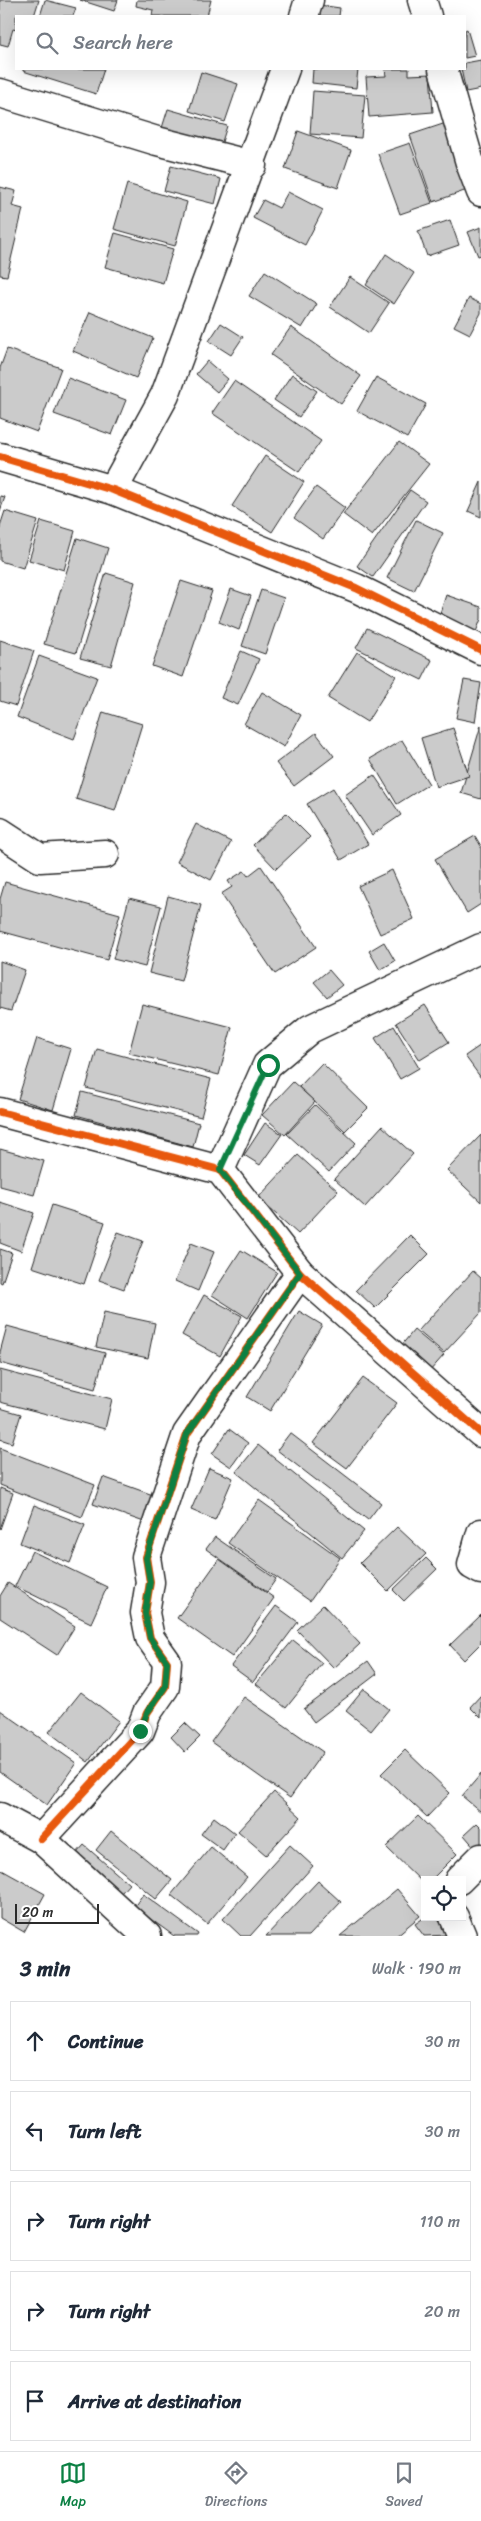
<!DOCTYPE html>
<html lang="en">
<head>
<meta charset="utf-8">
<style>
	:root { --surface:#fff; --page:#f6f6f7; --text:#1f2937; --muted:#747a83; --line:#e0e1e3; --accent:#0b8043 }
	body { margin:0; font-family:Sriracha,sans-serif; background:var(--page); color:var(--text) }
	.controls { position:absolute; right:15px; bottom:15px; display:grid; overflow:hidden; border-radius:0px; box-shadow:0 5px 20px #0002 }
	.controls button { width:45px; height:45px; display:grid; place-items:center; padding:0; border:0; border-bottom:1px solid var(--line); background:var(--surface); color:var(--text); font:25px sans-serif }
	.scale { position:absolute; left:15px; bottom:12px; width:84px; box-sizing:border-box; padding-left:5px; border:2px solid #2b2b2b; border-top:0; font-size:14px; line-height:18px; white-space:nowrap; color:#2b2b2b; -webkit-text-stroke:4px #fff; paint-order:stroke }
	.stop { position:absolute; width:15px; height:15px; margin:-11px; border:4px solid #0b8043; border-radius:50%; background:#fff }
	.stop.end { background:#0b8043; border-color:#fff; box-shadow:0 1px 5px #0008 }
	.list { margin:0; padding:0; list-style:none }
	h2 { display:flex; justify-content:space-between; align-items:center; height:65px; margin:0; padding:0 20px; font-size:21px }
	h2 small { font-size:16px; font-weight:400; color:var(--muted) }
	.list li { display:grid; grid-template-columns:32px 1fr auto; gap:15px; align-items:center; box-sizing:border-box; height:80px; margin:0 10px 10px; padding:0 10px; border:1px solid var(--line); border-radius:0px }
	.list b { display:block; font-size:19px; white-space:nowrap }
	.list em { font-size:16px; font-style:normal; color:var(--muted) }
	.icon { flex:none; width:28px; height:28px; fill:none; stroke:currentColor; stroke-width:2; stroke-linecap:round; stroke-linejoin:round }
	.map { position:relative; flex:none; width:481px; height:1936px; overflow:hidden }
	.search { position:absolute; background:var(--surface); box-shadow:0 5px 20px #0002; left:15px; right:15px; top:15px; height:55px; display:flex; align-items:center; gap:12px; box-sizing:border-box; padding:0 18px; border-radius:0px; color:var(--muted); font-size:19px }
	.sheet { height:515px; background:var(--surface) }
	nav { display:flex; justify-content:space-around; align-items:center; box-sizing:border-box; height:70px; border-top:1px solid var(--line); background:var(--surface); font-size:14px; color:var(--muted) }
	nav a { display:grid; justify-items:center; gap:2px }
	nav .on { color:var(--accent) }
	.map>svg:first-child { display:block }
</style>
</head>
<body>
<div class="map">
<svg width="481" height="1936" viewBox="0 0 481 1936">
	<rect width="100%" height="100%" fill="#fff"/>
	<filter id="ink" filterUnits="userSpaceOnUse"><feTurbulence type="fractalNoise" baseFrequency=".02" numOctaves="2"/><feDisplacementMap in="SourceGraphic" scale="10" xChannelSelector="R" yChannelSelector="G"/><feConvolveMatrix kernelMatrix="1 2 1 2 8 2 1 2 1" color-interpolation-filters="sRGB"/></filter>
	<g filter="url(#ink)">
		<g fill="#cbcbcb" stroke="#2b2b2b">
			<path d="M 0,0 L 39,0 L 34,16 L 16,16 L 16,30 L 13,29 L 8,46 L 0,44 Z"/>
			<path d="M 45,0 L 76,8 L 73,16 L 40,16 Z"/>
			<path d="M 80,0 L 118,0 L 114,11 Z"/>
			<path d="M 137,0 L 211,0 L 207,16 L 152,16 L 153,10 L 136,6 Z"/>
			<path d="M 319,5 L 340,8 L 339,16 L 317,16 Z"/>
			<path d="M 467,29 L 475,56 L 465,58 L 465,30 Z"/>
			<path d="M 481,60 L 481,89 L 466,92 L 461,69 L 465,69 L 465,63 Z"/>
			<path d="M 23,69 L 104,69 L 96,94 L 23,71 Z"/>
			<path d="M 313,69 L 358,69 L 356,88 L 312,83 Z"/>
			<path d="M 385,69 L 409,69 L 409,75 L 430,74 L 433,112 L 369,117 L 366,77 L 386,76 Z"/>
			<path d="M 201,72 L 238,84 L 225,122 L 189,111 Z"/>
			<path d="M 313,91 L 365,95 L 361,138 L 310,134 Z"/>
			<path d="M 168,109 L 227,126 L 220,148 L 161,131 Z"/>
			<path d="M 446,123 L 470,189 L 433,202 L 410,135 Z"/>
			<path d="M 298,131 L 351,150 L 338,188 L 285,169 Z"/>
			<path d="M 410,143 L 432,203 L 400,214 L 378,154 Z"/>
			<path d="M 171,166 L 221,179 L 215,204 L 164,191 Z"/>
			<path d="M 127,184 L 187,202 L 175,246 L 114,229 Z"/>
			<path d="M 0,187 L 16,191 L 12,206 L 23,209 L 7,276 L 0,275 Z"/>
			<path d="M 288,192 L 323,210 L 305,245 L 253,218 L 263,200 L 279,208 Z"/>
			<path d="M 450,220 L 459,245 L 427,256 L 418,231 Z"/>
			<path d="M 481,227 L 481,255 L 478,256 L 468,232 Z"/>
			<path d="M 115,233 L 173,249 L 163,283 L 105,267 Z"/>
			<path d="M 386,254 L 414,273 L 394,304 L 366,285 Z"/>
			<path d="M 265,271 L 317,304 L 302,328 L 249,296 Z"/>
			<path d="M 350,277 L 389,303 L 369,333 L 330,307 Z"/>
			<path d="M 469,298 L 481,304 L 481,313 L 470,334 L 454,326 Z"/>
			<path d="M 90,312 L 153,338 L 136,378 L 73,351 Z"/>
			<path d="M 221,323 L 243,337 L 231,355 L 209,341 Z"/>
			<path d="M 291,327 L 361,376 L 341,404 L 271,355 Z"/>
			<path d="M 7,349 L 61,368 L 37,432 L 0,418 L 0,368 Z"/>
			<path d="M 207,361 L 228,379 L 217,392 L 196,374 Z"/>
			<path d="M 292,374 L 317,391 L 299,417 L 274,400 Z"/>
			<path d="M 376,377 L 426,404 L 407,438 L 357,411 Z"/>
			<path d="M 68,378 L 126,400 L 112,435 L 54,414 Z"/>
			<path d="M 234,381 L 321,441 L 299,472 L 212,413 Z"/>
			<path d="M 399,442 L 429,464 L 372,536 L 343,514 Z"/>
			<path d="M 265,456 L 304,482 L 272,532 L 232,506 Z"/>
			<path d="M 481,482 L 481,517 L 468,511 Z"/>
			<path d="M 316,487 L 345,508 L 323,539 L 294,518 Z"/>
			<path d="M 410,490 L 426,501 L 373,577 L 357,566 Z"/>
			<path d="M 0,496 L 5,497 L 0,511 Z"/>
			<path d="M 5,511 L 38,521 L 23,568 L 0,561 L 0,526 Z"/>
			<path d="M 416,520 L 443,533 L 414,591 L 387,578 Z"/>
			<path d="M 41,521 L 75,531 L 64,570 L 29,560 Z"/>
			<path d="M 77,538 L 108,548 L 76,653 L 44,644 Z"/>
			<path d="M 106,573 L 135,582 L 111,666 L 80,658 Z"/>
			<path d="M 181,581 L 212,591 L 183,677 L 152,666 Z"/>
			<path d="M 231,589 L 251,596 L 239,630 L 219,622 Z"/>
			<path d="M 261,590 L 284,598 L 265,654 L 242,646 Z"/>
			<path d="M 446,595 L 481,607 L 481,619 L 476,632 L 438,619 Z"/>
			<path d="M 367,628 L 432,660 L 422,680 L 356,648 Z"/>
			<path d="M 0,640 L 34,651 L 16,706 L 0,701 Z"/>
			<path d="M 241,651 L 259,659 L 238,705 L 221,698 Z"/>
			<path d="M 357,652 L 396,676 L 367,722 L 328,698 Z"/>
			<path d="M 39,656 L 97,677 L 74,739 L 17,717 Z"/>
			<path d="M 464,680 L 481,683 L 475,722 L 456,718 Z"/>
			<path d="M 262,692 L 301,715 L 284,747 L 244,724 Z"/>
			<path d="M 103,712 L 142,724 L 115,811 L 76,799 Z"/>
			<path d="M 481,725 L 481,799 L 461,793 Z"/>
			<path d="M 453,728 L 469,776 L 436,787 L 421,738 Z"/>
			<path d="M 316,733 L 334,756 L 294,786 L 276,763 Z"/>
			<path d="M 402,740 L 429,784 L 397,804 L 370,759 Z"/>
			<path d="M 374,775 L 401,815 L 372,835 L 345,795 Z"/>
			<path d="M 333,788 L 368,844 L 341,860 L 307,804 Z"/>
			<path d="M 286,813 L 310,837 L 276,869 L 253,845 Z"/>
			<path d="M 196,824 L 231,842 L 211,880 L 177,862 Z"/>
			<path d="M 475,836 L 481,846 L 481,904 L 467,913 L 435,859 Z"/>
			<path d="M 261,866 L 316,947 L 275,974 L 221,894 L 232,887 L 228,881 L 244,871 L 248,876 Z"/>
			<path d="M 392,870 L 414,919 L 380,934 L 358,886 Z"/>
			<path d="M 5,882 L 120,914 L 107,960 L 0,931 L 0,899 Z"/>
			<path d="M 168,896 L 201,905 L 181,981 L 149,973 Z"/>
			<path d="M 129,898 L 161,906 L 145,967 L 113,959 Z"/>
			<path d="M 384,942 L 395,961 L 380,970 L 369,951 Z"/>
			<path d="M 0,961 L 25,970 L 11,1011 L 0,1008 Z"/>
			<path d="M 329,970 L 342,985 L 327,997 L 314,982 Z"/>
			<path d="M 142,1004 L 232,1027 L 219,1075 L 129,1053 Z"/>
			<path d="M 425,1005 L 449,1042 L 420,1060 L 396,1023 Z"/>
			<path d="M 394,1026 L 419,1068 L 400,1079 L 375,1038 Z"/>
			<path d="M 37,1038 L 71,1049 L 53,1110 L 18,1099 Z"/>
			<path d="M 481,1045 L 481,1078 L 465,1056 Z"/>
			<path d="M 97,1049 L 211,1079 L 201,1117 L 86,1088 Z"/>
			<path d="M 322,1063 L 368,1108 L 345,1131 L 299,1087 Z"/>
			<path d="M 293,1082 L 315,1102 L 285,1135 L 262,1115 Z"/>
			<path d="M 82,1092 L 199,1123 L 193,1147 L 76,1115 Z"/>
			<path d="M 315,1105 L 356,1143 L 329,1172 L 287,1134 Z"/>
			<path d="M 265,1123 L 282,1134 L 260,1165 L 244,1155 Z"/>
			<path d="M 382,1126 L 413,1154 L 365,1207 L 334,1179 Z"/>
			<path d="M 481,1135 L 481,1202 L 447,1170 Z"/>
			<path d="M 0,1149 L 44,1161 L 34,1195 L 0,1186 Z"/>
			<path d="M 298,1155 L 338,1191 L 298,1234 L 258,1198 Z"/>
			<path d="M 0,1202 L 34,1213 L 21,1251 L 0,1243 Z"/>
			<path d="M 52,1205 L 105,1222 L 84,1284 L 32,1267 Z"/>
			<path d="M 118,1232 L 143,1241 L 124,1289 L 99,1280 Z"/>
			<path d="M 410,1235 L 429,1254 L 375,1308 L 356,1290 Z"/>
			<path d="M 191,1243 L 214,1252 L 198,1291 L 175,1281 Z"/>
			<path d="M 0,1249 L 12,1253 L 2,1283 L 0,1282 Z"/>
			<path d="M 241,1250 L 277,1272 L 248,1318 L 212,1295 Z"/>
			<path d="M 473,1271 L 481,1278 L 481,1313 L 444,1353 L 418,1331 Z"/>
			<path d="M 204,1295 L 242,1316 L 220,1356 L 182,1335 Z"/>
			<path d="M 299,1311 L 322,1325 L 270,1411 L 247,1397 Z"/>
			<path d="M 104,1312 L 155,1323 L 148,1358 L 96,1347 Z"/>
			<path d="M 7,1326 L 105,1353 L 95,1389 L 0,1363 L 0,1352 Z"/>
			<path d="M 414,1330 L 444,1355 L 429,1372 L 400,1347 Z"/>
			<path d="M 0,1370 L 112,1399 L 105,1429 L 0,1402 Z"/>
			<path d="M 363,1378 L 397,1403 L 347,1468 L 313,1443 Z"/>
			<path d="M 0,1408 L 21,1414 L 12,1443 L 0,1439 Z"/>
			<path d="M 229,1429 L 248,1443 L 231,1467 L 212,1454 Z"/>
			<path d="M 290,1433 L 381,1503 L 368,1520 L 277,1450 Z"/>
			<path d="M 258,1445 L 364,1531 L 342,1558 L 236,1472 Z"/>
			<path d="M 0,1448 L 95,1485 L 82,1517 L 0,1485 Z"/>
			<path d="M 209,1468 L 233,1478 L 215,1520 L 191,1510 Z"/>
			<path d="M 103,1477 L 153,1495 L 144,1522 L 93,1504 Z"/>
			<path d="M 0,1488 L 13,1493 L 0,1529 Z"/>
			<path d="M 259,1500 L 340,1558 L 310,1601 L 228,1543 Z"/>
			<path d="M 34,1505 L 85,1525 L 70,1563 L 20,1543 Z"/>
			<path d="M 397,1527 L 426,1554 L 388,1591 L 360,1563 Z"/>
			<path d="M 215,1537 L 276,1579 L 267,1592 L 206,1549 Z"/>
			<path d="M 32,1551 L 107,1587 L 91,1623 L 15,1586 Z"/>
			<path d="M 426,1558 L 437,1569 L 404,1601 L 393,1590 Z"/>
			<path d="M 219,1559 L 274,1598 L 232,1657 L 177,1618 Z"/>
			<path d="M 8,1583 L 75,1626 L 57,1655 L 0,1618 L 0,1596 Z"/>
			<path d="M 323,1605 L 360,1644 L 334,1668 L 297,1630 Z"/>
			<path d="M 276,1606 L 298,1622 L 253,1682 L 231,1666 Z"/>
			<path d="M 481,1615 L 481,1643 L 464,1660 L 450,1645 Z"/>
			<path d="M 293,1640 L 322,1663 L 286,1708 L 256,1684 Z"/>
			<path d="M 368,1661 L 377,1674 L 314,1722 L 304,1709 Z"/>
			<path d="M 364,1689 L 389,1709 L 371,1731 L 346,1711 Z"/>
			<path d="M 81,1692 L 119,1721 L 88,1762 L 49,1732 Z"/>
			<path d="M 481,1695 L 481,1718 L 470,1707 Z"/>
			<path d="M 244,1697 L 323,1752 L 290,1798 L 211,1742 Z"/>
			<path d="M 0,1710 L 76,1763 L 47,1805 L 0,1772 Z"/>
			<path d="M 185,1723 L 200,1737 L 185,1752 L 171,1737 Z"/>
			<path d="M 405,1750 L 450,1793 L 427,1817 L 381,1774 Z"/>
			<path d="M 481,1774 L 481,1812 L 462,1796 Z"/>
			<path d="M 274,1792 L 301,1817 L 266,1855 L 238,1831 Z"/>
			<path d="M 418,1816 L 457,1854 L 431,1880 L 425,1880 L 425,1885 L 386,1847 Z"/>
			<path d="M 214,1817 L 235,1833 L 223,1850 L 201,1834 Z"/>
			<path d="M 477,1823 L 481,1827 L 481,1844 L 476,1849 L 464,1835 Z"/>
			<path d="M 111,1831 L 172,1880 L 156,1899 L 96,1850 Z"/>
			<path d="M 84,1845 L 129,1884 L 113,1902 L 68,1863 Z"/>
			<path d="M 290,1845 L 313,1866 L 250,1936 L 241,1936 L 223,1919 Z"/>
			<path d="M 211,1847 L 247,1877 L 207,1924 L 171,1895 Z"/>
			<path d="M 0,1869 L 45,1894 L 24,1932 L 0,1918 Z"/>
			<path d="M 318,1881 L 341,1902 L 309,1936 L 266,1936 Z"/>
			<path d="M 397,1889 L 420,1916 L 396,1936 L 340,1936 Z"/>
			<path d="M 143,1894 L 198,1934 L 197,1936 L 174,1936 L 134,1907 Z"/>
			<path d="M 425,1917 L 436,1917 L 450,1935 L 424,1936 L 415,1924 Z"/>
		</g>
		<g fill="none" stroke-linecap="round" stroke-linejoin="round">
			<g stroke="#2b2b2b" stroke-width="31">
				<g id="street">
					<path d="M 422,0 L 427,16"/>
					<path d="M 304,16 L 309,0"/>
					<path d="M 443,69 L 470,163 L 481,192"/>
					<path d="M 0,93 L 157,141 L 252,165"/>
					<path d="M 0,457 L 113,490 L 356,588 L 481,650"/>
					<path d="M 113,490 L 165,395 L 285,69"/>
					<path d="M 0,832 L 40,858 L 105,854"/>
					<path d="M 0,1112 L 220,1170 L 300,1273 L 481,1433"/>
					<path d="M 220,1170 L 267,1065 L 310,1029 L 481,948"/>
					<path d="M 481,1533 L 472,1565 L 481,1570"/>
					<path d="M 0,1817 L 41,1839 L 147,1936"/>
					<path d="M 41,1839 L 140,1731 L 147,1713 L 165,1687 L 167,1662 L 150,1638 L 145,1613 L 150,1582 L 146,1557 L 187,1434 L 300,1273"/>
					<path d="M 459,1880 L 481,1858"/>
					<path d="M 454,1917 L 462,1936"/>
				</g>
			</g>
			<use href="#street" stroke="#fff" stroke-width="28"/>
			<g stroke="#fff" stroke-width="11">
				<g id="cycleway">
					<path d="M 0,457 L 113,490 L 356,588 L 481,650"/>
					<path d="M 0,1112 L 220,1170 L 300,1273 L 481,1433"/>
					<path d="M 41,1839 L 140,1731 L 147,1713 L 165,1687 L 167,1662 L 150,1638 L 145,1613 L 150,1582 L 146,1557 L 187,1434 L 300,1273"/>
				</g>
			</g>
			<use href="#cycleway" stroke="#e8590c" stroke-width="8"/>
		</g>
	</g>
	<g fill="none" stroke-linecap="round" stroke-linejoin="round" filter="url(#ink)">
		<path stroke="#0b8043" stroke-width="6" d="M 140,1731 L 147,1713 L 165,1687 L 167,1662 L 150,1638 L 145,1613 L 150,1582 L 146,1558 L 187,1434 L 300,1273 L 220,1170 L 268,1065"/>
	</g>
</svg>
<div class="controls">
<button><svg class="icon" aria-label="locate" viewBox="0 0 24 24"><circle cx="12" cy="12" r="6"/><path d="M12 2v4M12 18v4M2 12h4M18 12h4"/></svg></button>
</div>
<div class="scale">20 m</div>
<div class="stop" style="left:268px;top:1065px"></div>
<div class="stop end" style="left:140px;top:1731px"></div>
<div class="search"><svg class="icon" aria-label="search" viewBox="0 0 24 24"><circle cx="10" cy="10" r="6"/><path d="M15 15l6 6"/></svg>Search here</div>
</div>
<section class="sheet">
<h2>3 min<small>Walk · 190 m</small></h2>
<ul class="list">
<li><svg class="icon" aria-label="ahead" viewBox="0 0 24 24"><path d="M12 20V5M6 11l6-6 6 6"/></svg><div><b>Continue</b></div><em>30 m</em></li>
<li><svg class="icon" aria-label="left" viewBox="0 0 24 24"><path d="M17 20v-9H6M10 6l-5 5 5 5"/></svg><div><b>Turn left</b></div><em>30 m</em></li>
<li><svg class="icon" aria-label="right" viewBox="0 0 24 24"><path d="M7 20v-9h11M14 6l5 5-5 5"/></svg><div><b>Turn right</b></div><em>110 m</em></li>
<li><svg class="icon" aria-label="right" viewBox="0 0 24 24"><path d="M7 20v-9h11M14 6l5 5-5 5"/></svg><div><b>Turn right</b></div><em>20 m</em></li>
<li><svg class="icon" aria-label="arrive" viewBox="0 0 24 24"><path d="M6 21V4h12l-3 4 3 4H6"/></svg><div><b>Arrive at destination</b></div></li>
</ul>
</section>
<nav>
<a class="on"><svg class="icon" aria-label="map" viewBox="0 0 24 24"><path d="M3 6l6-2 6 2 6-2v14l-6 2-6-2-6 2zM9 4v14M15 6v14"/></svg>Map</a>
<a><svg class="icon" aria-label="directions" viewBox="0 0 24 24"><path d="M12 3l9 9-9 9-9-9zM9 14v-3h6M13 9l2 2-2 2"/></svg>Directions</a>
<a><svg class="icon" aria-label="saved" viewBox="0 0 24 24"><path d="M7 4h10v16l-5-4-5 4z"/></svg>Saved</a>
</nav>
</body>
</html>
